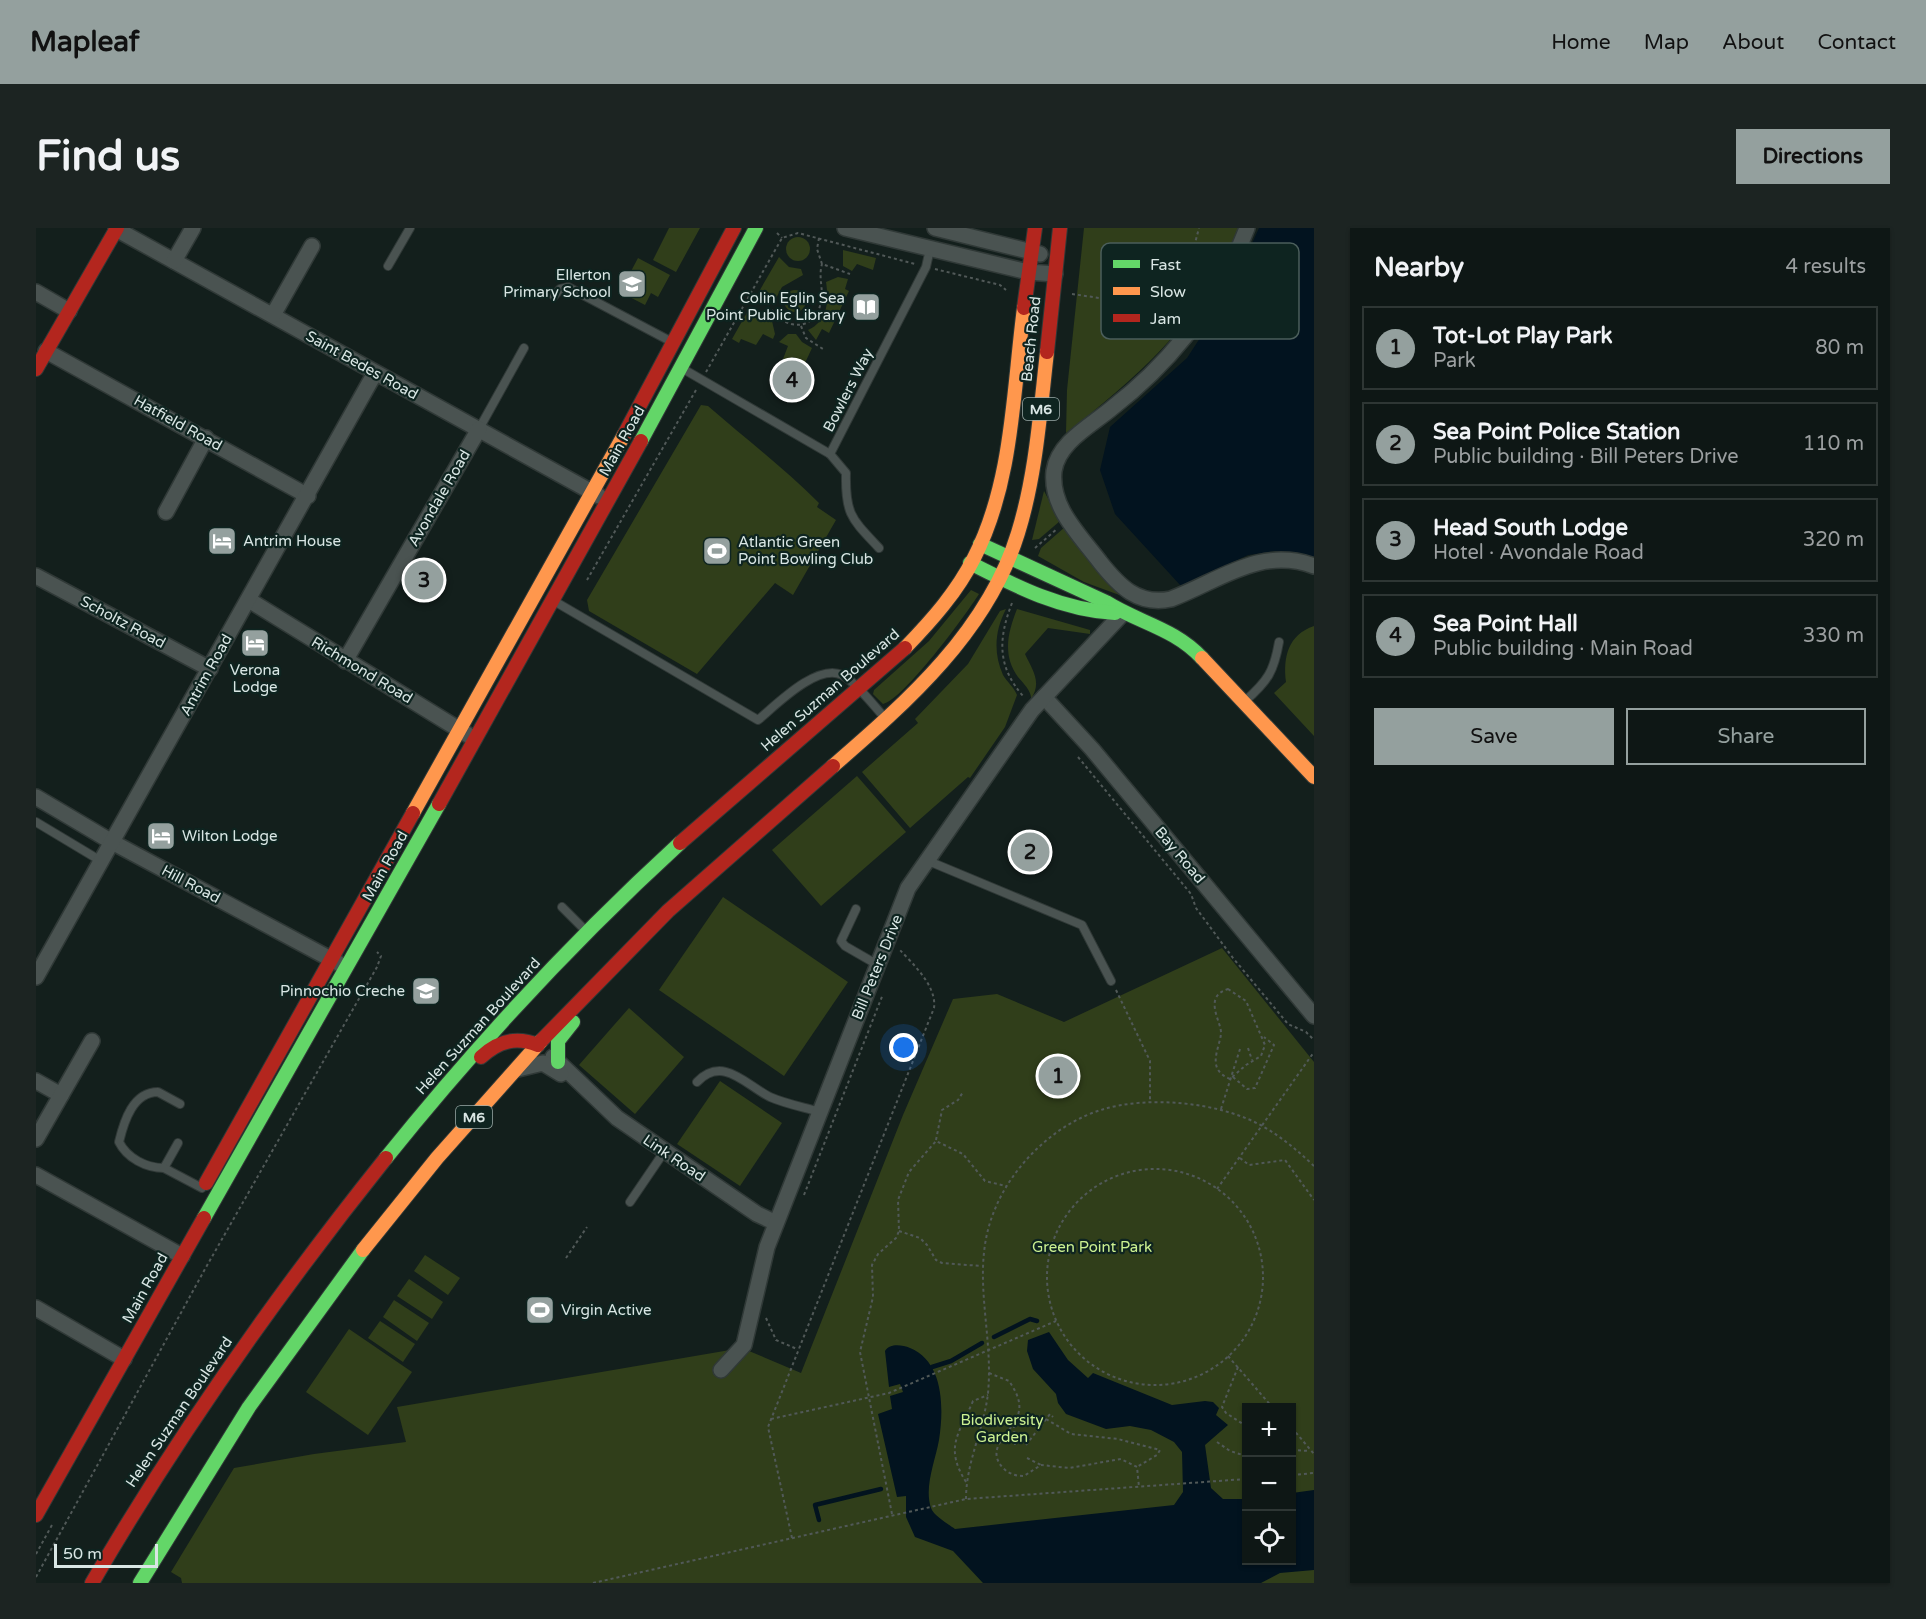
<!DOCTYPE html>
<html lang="en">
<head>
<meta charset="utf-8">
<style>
	:root { --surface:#0e1715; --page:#1c2422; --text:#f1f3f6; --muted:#9b9fa0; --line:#2e3634; --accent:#94a09e }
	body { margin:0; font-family:"Varela Round",sans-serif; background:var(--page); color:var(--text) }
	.controls { position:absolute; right:18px; bottom:18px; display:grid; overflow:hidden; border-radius:0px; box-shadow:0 2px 4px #0004 }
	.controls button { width:54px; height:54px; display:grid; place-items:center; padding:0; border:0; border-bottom:2px solid var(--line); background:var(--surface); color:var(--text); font:30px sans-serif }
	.scale { position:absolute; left:18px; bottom:15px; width:104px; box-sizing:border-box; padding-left:6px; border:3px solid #d9e6e4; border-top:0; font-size:16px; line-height:21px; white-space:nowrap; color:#d9e6e4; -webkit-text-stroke:4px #0e2420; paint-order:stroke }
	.you { position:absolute; left:868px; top:820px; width:21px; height:21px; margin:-15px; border:4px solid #fff; border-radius:50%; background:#1a73e8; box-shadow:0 0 0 9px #1a73e833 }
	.badge { display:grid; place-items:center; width:39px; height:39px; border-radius:50%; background:var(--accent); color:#111; font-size:20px; font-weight:700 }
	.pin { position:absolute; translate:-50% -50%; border:3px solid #fff; box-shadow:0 2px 6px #0006 }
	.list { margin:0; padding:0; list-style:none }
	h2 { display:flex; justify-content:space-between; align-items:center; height:78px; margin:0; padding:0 24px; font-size:26px }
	h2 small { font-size:20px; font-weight:400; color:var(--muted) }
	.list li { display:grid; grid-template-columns:39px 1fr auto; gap:18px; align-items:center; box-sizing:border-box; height:84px; margin:0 12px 12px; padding:0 12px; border:2px solid var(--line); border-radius:0px }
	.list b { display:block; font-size:22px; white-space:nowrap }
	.list p { margin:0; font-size:20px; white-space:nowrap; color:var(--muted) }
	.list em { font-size:20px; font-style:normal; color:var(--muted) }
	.actions { display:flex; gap:12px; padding:18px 24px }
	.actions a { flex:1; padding:14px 0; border:2px solid var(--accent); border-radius:0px; text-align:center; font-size:21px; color:var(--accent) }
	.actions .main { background:var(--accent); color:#111 }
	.icon { flex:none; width:33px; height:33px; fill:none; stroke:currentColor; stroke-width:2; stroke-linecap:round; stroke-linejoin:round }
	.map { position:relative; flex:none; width:1278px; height:1355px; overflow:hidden; border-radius:0px }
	header { display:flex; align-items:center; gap:36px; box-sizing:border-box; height:84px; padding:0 30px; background:var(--accent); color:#111 }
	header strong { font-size:28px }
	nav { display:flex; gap:33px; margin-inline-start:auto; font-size:21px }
	.intro { display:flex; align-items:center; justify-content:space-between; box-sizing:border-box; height:144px; padding:0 36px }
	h1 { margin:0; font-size:42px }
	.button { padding:15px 27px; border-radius:0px; background:var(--accent); color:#111; font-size:21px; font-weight:700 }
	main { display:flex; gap:36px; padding:0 36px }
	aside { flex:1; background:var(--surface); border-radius:0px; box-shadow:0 2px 4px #0004 }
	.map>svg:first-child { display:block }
</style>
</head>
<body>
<header>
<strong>Mapleaf</strong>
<nav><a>Home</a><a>Map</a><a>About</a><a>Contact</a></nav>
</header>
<div class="intro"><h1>Find us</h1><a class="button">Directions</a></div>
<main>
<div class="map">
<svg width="1278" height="1355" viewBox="0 0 1278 1355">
	<rect width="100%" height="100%" fill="#131f1c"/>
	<g fill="#303e1a" fill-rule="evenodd">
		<path d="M 633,0 L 664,0 L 640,44 L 617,32 Z"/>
		<path d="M 1048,0 L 1204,0 C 1162,96 1110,142 1030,205 L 1031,162 Z"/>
		<circle cx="762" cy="21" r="12"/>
		<path d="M 807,22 L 840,30 L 837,42 L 821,36 L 816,43 L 807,38 Z"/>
		<path d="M 743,29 L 753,39 L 765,41 L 767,47 L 746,59 L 738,74 L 732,64 L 721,67 Z"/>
		<path d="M 602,30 L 634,47 L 622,69 L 615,65 L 609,77 L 584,64 Z"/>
		<path d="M 802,49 L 812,51 L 809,61 L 813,63 L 793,105 L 786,101 L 780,112 L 772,102 C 792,93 793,73 790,54 Z"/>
		<circle cx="759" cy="73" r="11"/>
		<path d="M 713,81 L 721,91 L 736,93 L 739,106 L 737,111 L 727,106 L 720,117 L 705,111 L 703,115 L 696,111 Z"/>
		<path d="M 752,106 L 760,106 L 766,114 L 776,120 L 769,135 L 757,129 L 752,133 L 747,131 L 752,118 L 743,114 Z"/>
		<path d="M 665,177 L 672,178 C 710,211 748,240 783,275 L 781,279 L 800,292 L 757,367 L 739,355 L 661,446 L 553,383 L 551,372 Z"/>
		<path d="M 1008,263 L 1024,293 L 1003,311 L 996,312 Z"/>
		<path d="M 1029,299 L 1069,352 L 1086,368 L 1048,354 L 1002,328 L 1005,320 Z"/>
		<path d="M 935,362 L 943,366 C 929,388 868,471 847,476 L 837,466 L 838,462 L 893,413 Z"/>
		<path d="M 970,381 C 959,402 957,425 967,447 C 971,454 978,459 981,467 L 969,499 L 934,550 L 932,549 L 874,600 L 826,544 L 882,495 L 879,491 L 932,436 L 964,383 Z"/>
		<path d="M 981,381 L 1054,402 L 1054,406 L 1012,400 L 989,426 C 997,443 1006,454 995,471 C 996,464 988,456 982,449 C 966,427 972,404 981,381 Z"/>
		<path d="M 1278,398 L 1278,508 L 1238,465 L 1250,454 C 1247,429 1252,407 1278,398 Z"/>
		<path d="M 821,548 L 870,604 L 785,678 L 736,622 Z"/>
		<path d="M 687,669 L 812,754 L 748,848 L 623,762 Z"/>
		<path d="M 1186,720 L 1278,834 L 1278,1355 L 146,1355 L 145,1350 L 135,1344 L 198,1240 L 278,1226 L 370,1214 L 361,1179 L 694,1122 L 702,1133 L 713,1123 L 765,1145 L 867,887 L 917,771 L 961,766 L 1028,794 ZM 1210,1180 L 1256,1180 L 1256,1332 L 1210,1332 Z"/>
		<path d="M 593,780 L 648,829 L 599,886 L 543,837 Z"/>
		<path d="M 684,853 L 746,895 L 704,958 L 641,916 Z"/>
		<path d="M 389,1027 L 424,1050 L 412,1067 L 378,1043 Z"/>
		<path d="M 373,1051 L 407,1074 L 396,1091 L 361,1068 Z"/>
		<path d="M 358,1072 L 393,1095 L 381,1113 L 347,1089 Z"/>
		<path d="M 344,1093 L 379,1116 L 367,1134 L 332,1110 Z"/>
		<path d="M 313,1101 L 376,1144 L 332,1207 L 270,1164 Z"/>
	</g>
	<g fill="#02131f">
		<path d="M 1223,0 L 1278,0 L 1278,330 L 1239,323 L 1212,327 L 1145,358 L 1079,286 L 1064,242 L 1074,199 L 1151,130 L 1194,64 Z"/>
		<path d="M 1013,1104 L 1032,1132 L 1052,1150 L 1057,1145 L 1136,1177 L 1169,1173 L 1177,1174 L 1183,1180 L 1180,1187 L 1192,1197 L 1169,1217 L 1175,1260 L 1187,1271 L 1210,1271 L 1210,1332 L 1256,1332 L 1256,1265 L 1278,1262 L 1278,1342 L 1244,1345 L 1225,1355 L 947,1355 L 917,1323 L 879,1309 L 870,1289 L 870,1268 L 861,1269 L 842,1186 L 856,1181 L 854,1168 L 867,1164 L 864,1156 L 853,1159 L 849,1123 C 854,1115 866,1117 874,1120 C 908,1134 908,1180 903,1212 C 899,1234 888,1259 895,1280 C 898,1288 912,1296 919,1301 L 1138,1277 L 1147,1264 L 1146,1224 L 1138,1214 L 1115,1202 L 1094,1198 L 1070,1201 L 1030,1186 L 1022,1175 L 1020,1166 L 997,1141 L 991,1123 L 992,1112 Z"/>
	</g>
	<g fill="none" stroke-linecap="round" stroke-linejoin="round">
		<g stroke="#02131f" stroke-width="4.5">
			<path d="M 958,1109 L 994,1091 L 1001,1093"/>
			<path d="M 896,1139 L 915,1133 L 946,1115"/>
			<path d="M 783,1292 L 779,1277 L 845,1261"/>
		</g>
		<g stroke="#303937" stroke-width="10">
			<g id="lane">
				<path d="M 352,38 L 374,0"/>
				<path d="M 518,68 L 524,61 L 532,59 L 636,114"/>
				<path d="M 649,142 L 794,226 L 810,245 C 809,287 816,291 843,320"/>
				<path d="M 443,201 L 488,120"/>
				<path d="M 794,226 L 890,39 L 894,21"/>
				<path d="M 518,373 L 722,492 C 740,477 781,435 806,447 C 821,455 837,477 849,490"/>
				<path d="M 1209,473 C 1232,453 1238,443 1243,414"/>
				<path d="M 0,594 L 65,633"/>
				<path d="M 890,632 L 1046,697 L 1075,753"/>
				<path d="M 526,679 L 548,701"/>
				<path d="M 820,681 L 805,713 L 809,718 L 842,737"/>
				<path d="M 661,854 C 687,827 710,857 734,869 C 750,876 767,879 784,884"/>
				<path d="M 142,915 L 128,940 C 110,940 91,930 83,914 C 88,893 97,864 122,864 L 144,876"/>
				<path d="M 128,940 L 166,960"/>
				<path d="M 594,974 L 628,924"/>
			</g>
		</g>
		<g stroke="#303937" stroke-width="18">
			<g id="street">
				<path d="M 809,0 L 992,44 L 1019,46"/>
				<path d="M 899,0 L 1004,26"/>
				<path d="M 1211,0 C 1183,73 1138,132 1076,180 C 1056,197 1022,214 1018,243 C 1014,279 1043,306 1064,334 C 1083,358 1102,378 1135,371 C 1183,353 1224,318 1278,338"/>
				<path d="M 80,1 L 563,268"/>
				<path d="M 138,33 L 157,0"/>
				<path d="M 0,64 L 33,83"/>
				<path d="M 237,87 L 276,18"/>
				<path d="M 10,123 L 272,268"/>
				<path d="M 130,284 L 170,210"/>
				<path d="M 0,348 L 174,441"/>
				<path d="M 213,372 L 432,507"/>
				<path d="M 309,433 L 443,201"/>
				<path d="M 1008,469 L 1056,521 L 1278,788"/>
				<path d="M 0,569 L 76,614 L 302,735"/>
				<path d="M 0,749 L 339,145"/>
				<path d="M 517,829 L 581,890 L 721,986 L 740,995"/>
				<path d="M 482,841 L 507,835 L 525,846"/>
				<path d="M 0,853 L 25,867"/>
				<path d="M 0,911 L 56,813"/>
				<path d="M 0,947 L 146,1028"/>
				<path d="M 0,1080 L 88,1131"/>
				<path d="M 685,1142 L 708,1117 L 731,1019 L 872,660 L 996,482 L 1087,385"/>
			</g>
		</g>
		<g stroke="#303937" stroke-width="16">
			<g id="fast">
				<path d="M 605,213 L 720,0"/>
				<path d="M 944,316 L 1070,374 C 1103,395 1138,400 1166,430"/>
				<path d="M 934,335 C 981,359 1026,382 1079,385"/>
				<path d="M 522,834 L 522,813 L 537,794"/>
				<path d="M 350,930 C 440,818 538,712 644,615"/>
				<path d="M 168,990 L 403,576"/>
				<path d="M 104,1355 L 213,1179 L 327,1022"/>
			</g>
		</g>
		<g stroke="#303937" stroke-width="16">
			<g id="slow">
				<path d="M 869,420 C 896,392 921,364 938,330 C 977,254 977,163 988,80"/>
				<path d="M 1166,430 L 1278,549"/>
				<path d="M 797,538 C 872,473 952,403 982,305 C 1000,247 1004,185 1011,124"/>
				<path d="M 377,585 L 588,207"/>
				<path d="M 327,1022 L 401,930 L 505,813"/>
			</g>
		</g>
		<g stroke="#303937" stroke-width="16">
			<g id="jam">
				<path d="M 988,80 L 999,0"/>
				<path d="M 1011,124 L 1024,0"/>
				<path d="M 0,141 L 81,0"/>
				<path d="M 588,207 L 698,0"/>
				<path d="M 403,576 L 605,213"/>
				<path d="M 644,615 L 869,420"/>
				<path d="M 505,813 L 632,683 L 797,538"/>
				<path d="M 445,829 C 462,813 480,808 502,817"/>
				<path d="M 170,955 L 377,585"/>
				<path d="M 0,1287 L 168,990"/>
				<path d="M 56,1355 C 143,1205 242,1065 350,930"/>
			</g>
		</g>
		<g stroke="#515958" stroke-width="2" stroke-dasharray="3 3" stroke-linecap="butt">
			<path d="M 741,5 L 746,10"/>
			<path d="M 783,10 L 781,21 L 786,36 L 814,46"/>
			<path d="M 899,41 L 964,57 L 970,62"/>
			<path d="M 1036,66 L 1077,72 L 1096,80 C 1119,71 1131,66 1153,82"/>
			<path d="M 1143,76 L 1163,0"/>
			<path d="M 736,82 C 751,103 779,103 785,74 C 788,62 782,50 786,36"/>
			<path d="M 765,98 L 770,110 L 787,121"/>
			<path d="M 670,144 L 746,10 L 762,5 L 879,36"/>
			<path d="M 999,320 L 1021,301"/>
			<path d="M 551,352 L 660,162"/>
			<path d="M 976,375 C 962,411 961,439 988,469"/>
			<path d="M 1042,529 L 1155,666 L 1160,680 L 1197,730 L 1252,796 L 1270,804 L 1278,812"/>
			<path d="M 1192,761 L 1210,773 L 1229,817 L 1225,828 L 1210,837 L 1194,851 C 1170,841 1183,822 1185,806 C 1186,794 1166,769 1192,761 Z"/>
			<path d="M 1080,762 L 1114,833 L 1114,875"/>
			<path d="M 1212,820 L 1216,832"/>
			<path d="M 1197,849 L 1211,861 L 1219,860 L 1238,817 L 1228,809"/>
			<path d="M 1185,881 L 1204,821"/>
			<path d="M 900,912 L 906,882 L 922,872 L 927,864"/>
			<path d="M 1204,930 L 1213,937 L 1249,932 L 1278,972"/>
			<circle cx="1119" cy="1049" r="108"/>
			<path d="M 1181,961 L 1278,824"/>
			<path d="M 768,967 L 847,766"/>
			<path d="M 863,1003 L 884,1010 L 891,1017 L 900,1032 L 906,1035 L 945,1038"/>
			<path d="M 530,1030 L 551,999"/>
			<path d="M 730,1090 L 740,1112 L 761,1121"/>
			<path d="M 1192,1128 L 1237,1180"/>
			<path d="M 1202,1139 L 1186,1179 L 1190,1185 L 1210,1198"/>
			<path d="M 953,1145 L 973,1153 C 979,1162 985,1172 983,1183 C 979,1204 947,1218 967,1240 C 973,1246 980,1248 988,1248 L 1005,1237 L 1033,1240 L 1085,1231 L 1101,1239 L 1103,1259"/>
			<path d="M 735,1191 L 853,1165 L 1020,1093"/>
			<path d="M 1010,1191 L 1035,1206 L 1082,1211 L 1124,1222 L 1121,1227 L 1101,1239"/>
			<path d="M 978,1197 L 979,1217"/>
			<path d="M 1256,1200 L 1278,1226"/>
			<path d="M 1181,1214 L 1194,1223 L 1210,1228"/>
			<path d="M 990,1217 L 1014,1186 L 1017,1189"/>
			<path d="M 1256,1222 L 1274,1223"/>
			<path d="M 991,1230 L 1005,1237"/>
			<path d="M 1256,1247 L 1278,1245"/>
			<path d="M 930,1254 C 908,1219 923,1206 937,1173 L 952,1167"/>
			<path d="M 930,1271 C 930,1234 948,1201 952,1165 C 958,1102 933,1042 959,981 C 977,937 1019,896 1065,882 C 1112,867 1185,874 1228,899 C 1247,910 1262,923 1278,938"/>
			<path d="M 856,1286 L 824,1124 L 837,1069 L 836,1037 L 842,1026 L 860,1010 L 863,1003 L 862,972 L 873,944 L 900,913 L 927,926 L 949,953 L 970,958"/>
			<path d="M 756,1310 L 732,1199 L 898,780 C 901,758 877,736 863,721"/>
			<path d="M 0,1326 L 16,1297"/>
			<path d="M 0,1349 L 169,1041 L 341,739 L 345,728 L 341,724"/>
			<path d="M 557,1355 L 930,1271 L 1210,1251"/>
		</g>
		<use href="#lane" stroke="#4a5351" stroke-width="8"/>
		<use href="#street" stroke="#4a5351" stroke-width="15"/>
		<use href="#fast" stroke="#63d668" stroke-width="14"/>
		<use href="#slow" stroke="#ff974d" stroke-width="14"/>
		<use href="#jam" stroke="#b3261e" stroke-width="14"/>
	</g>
	<defs>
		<g id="school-square" transform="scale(1.5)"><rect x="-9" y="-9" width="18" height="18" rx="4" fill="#94a09e" stroke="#0e2420"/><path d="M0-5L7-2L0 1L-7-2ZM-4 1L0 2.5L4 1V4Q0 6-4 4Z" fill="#fff"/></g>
		<g id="library-square" transform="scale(1.5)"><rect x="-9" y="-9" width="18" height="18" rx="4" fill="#94a09e" stroke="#0e2420"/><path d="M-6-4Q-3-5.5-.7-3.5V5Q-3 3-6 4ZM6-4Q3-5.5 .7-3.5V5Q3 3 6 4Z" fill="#fff"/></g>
		<g id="hotel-square" transform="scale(1.5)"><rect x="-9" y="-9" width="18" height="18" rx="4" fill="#94a09e" stroke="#0e2420"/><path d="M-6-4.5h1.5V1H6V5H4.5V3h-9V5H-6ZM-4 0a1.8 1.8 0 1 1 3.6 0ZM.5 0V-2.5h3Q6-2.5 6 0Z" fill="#fff"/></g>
		<g id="stadium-square" transform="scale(1.5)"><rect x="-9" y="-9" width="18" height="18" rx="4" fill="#94a09e" stroke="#0e2420"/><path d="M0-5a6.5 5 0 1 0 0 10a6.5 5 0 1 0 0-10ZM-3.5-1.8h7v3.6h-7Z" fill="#fff"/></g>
	</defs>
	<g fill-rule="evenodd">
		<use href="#school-square" x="596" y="56"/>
		<use href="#library-square" x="830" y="79"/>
		<use href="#hotel-square" x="186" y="313"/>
		<use href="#stadium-square" x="681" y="323"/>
		<use href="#hotel-square" x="219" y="415"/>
		<use href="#hotel-square" x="125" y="608"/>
		<use href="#school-square" x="390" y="763"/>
		<use href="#stadium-square" x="504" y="1082"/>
	</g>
	<g text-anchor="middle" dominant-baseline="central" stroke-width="4.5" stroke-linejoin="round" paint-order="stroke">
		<g fill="#0e2420" stroke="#9caca9" stroke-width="1.5">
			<rect x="987" y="170" width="36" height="22" rx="4.5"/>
			<rect x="420" y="878" width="36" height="22" rx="4.5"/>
		</g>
		<g font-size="14" font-weight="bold" fill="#d9e6e4">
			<text x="1005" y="181">M6</text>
			<text x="438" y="889">M6</text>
		</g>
		<g font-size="15" fill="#d9e6e4" stroke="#0e2420" text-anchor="start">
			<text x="575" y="47" text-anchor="end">Ellerton<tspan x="575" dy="17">Primary School</tspan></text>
			<text x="809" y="70" text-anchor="end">Colin Eglin Sea<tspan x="809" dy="17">Point Public Library</tspan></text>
			<text x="207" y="313">Antrim House</text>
			<text x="702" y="314">Atlantic Green<tspan x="702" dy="17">Point Bowling Club</tspan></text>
			<text x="219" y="442" text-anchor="middle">Verona<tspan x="219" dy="17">Lodge</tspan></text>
			<text x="146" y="608">Wilton Lodge</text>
			<text x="369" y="763" text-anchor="end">Pinnochio Creche</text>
			<text x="525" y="1082">Virgin Active</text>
		</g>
		<g font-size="15" fill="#d9e6e4" stroke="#0e2420">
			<text transform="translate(995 111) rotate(-84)">Beach Road</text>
			<text transform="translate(326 137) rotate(29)">Saint Bedes Road</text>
			<text transform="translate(812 162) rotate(-63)">Bowlers Way</text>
			<text transform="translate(142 195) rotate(29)">Hatfield Road</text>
			<text transform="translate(586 213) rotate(-61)">Main Road</text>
			<text transform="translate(403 270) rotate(-60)">Avondale Road</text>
			<text transform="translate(87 394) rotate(28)">Scholtz Road</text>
			<text transform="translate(326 442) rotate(31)">Richmond Road</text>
			<text transform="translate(170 447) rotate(-61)">Antrim Road</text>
			<text transform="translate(794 462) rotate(-41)">Helen Suzman Boulevard</text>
			<text transform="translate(1144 627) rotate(50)">Bay Road</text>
			<text transform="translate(349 638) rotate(-61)">Main Road</text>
			<text transform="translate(155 656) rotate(28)">Hill Road</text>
			<text transform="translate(841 739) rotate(-68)">Bill Peters Drive</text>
			<text transform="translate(442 798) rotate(-48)">Helen Suzman Boulevard</text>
			<text transform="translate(638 930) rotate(34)">Link Road</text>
			<text transform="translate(109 1060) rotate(-61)">Main Road</text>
			<text transform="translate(143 1184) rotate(-56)">Helen Suzman Boulevard</text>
		</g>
		<g font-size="15" fill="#ccf191" stroke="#0e2420">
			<text x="1056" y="1019">Green Point Park</text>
			<text x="966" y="1192">Biodiversity<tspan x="966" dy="17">Garden</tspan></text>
		</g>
	</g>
	<rect x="1065" y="15" width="198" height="96" rx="9" fill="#0e2420" stroke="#4b5e5b" stroke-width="1.5"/>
	<rect x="1077" y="32" width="27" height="8" fill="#63d668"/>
	<rect x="1077" y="59" width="27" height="8" fill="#ff974d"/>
	<rect x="1077" y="86" width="27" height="8" fill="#b3261e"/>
	<g font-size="16" fill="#d9e6e4">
		<text x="1114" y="42">Fast</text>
		<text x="1114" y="69">Slow</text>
		<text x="1114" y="96">Jam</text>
	</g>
</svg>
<div class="controls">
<button>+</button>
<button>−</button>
<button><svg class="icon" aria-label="locate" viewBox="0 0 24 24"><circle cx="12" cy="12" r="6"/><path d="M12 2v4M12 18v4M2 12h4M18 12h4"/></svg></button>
</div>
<div class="scale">50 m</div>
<div class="you"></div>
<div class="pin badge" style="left:1022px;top:848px">1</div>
<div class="pin badge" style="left:994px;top:624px">2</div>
<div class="pin badge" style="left:388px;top:352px">3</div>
<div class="pin badge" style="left:756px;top:152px">4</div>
</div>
<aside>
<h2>Nearby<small>4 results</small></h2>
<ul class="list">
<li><span class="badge">1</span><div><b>Tot-Lot Play Park</b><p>Park</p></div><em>80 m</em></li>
<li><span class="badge">2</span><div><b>Sea Point Police Station</b><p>Public building · Bill Peters Drive</p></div><em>110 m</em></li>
<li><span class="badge">3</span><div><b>Head South Lodge</b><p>Hotel · Avondale Road</p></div><em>320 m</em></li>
<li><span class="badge">4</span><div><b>Sea Point Hall</b><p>Public building · Main Road</p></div><em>330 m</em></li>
</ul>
<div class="actions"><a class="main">Save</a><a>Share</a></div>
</aside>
</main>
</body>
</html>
